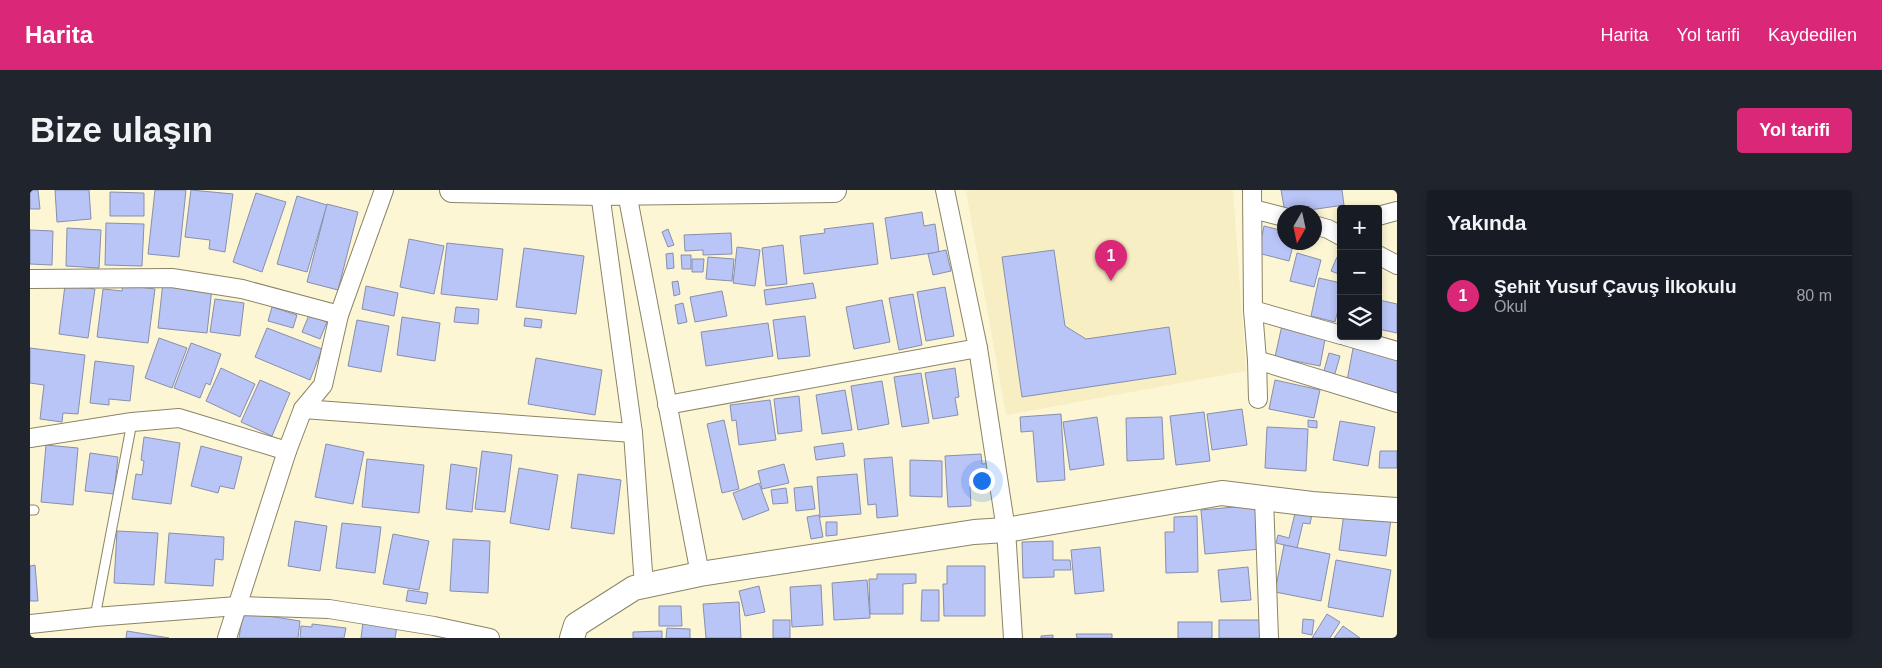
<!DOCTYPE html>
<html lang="tr">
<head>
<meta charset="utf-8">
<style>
	:root { --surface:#171b24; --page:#20242c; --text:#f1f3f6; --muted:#9ea1a6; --line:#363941; --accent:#db2777 }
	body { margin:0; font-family:Helvetica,sans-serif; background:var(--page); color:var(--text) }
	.controls { position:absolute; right:15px; top:15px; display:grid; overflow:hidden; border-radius:5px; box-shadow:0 2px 8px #0003 }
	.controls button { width:45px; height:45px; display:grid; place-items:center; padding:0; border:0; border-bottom:1px solid var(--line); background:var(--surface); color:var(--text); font:25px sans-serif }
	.compass { position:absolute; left:1247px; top:15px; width:45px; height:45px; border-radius:50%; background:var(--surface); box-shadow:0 2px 8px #0003; rotate:189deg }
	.you { position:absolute; left:951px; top:290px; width:18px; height:18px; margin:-12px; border:4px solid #fff; border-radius:50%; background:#1a73e8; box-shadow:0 0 0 8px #1a73e833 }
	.badge { display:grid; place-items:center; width:32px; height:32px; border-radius:50%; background:var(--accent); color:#fff; font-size:16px; font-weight:700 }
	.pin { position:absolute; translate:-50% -41px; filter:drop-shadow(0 1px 2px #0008) }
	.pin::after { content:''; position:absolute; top:26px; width:18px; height:15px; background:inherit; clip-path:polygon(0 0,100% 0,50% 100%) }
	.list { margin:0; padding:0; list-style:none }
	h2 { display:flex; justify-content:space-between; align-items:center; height:65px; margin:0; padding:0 20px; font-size:21px }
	h2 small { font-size:16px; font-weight:400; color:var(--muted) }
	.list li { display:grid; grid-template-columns:32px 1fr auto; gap:15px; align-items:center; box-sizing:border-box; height:80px; padding:0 20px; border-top:1px solid var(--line) }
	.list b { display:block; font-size:19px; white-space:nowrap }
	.list p { margin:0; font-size:16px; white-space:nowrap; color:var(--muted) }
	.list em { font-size:16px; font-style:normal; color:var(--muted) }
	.icon { flex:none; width:28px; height:28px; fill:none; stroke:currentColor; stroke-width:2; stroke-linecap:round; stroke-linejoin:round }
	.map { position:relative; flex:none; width:1367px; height:448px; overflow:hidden; border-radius:5px }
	header { display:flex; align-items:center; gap:30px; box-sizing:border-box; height:70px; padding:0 25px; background:var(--accent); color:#fff }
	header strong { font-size:24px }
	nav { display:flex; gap:28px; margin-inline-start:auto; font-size:18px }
	.intro { display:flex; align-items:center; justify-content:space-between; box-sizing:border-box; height:120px; padding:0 30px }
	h1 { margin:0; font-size:35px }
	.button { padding:12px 22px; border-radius:5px; background:var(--accent); color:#fff; font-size:18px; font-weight:700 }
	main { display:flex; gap:30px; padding:0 30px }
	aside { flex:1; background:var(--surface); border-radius:5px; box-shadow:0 2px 8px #0003 }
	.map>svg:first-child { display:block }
</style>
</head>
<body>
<header>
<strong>Harita</strong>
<nav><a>Harita</a><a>Yol tarifi</a><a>Kaydedilen</a></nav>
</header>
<div class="intro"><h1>Bize ulaşın</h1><a class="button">Yol tarifi</a></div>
<main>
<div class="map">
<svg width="1367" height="448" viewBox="0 0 1367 448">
	<rect width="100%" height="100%" fill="#fdf6d4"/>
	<path fill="#f7eec4" d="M 941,0 L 1203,0 L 1216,181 L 976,225 L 936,1 Z"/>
	<g fill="#b9c4f7" stroke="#888fac">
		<path d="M 0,0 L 8,0 L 10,19 L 0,19 Z"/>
		<path d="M 25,0 L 59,0 L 61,29 L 27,32 Z"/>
		<path d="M 125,0 L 156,0 L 149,67 L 118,64 Z"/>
		<path d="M 161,0 L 203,4 L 195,62 L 179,59 L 180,50 L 155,47 Z"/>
		<path d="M 1251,0 L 1312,0 L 1314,15 L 1266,22 L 1255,22 Z"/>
		<path d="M 80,2 L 114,3 L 114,26 L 80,26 Z"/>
		<path d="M 226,3 L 256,12 L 232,82 L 203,72 Z"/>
		<path d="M 267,6 L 297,15 L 277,82 L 247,74 Z"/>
		<path d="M 297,14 L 328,22 L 308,100 L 277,92 Z"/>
		<path d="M 892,22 L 894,36 L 905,34 L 909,62 L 861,69 L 855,28 Z"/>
		<path d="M 76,33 L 114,34 L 112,76 L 75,75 Z"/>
		<path d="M 843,33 L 848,74 L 774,84 L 770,46 L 795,43 L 794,39 Z"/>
		<path d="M 1234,36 L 1254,41 L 1254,52 L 1264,52 L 1259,71 L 1228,63 Z"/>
		<path d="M 37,38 L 71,40 L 69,78 L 36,76 Z"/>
		<path d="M 638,39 L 644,55 L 638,57 L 632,42 Z"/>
		<path d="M 0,40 L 23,41 L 22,75 L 0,74 Z"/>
		<path d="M 701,43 L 702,64 L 673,65 L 673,60 L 655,61 L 654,45 Z"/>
		<path d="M 379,49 L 414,56 L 404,104 L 370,97 Z"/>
		<path d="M 417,53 L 473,59 L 467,110 L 411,104 Z"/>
		<path d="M 753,55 L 757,94 L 736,96 L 732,58 Z"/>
		<path d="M 707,57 L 730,60 L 725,96 L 703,93 Z"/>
		<path d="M 494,58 L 554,66 L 546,124 L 486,117 Z"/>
		<path d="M 916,60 L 921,81 L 903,85 L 898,64 Z"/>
		<path d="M 1024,60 L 1035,136 L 1056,149 L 1139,137 L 1146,184 L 992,207 L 972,67 Z"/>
		<path d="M 643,63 L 644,78 L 637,79 L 636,64 Z"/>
		<path d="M 1267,63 L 1291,70 L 1284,97 L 1260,91 Z"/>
		<path d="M 651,65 L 661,65 L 661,79 L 652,79 Z"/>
		<path d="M 678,67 L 704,69 L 702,91 L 676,89 Z"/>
		<path d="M 1307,67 L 1311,69 L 1311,85 L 1301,81 Z"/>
		<path d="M 662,69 L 674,69 L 673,82 L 662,82 Z"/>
		<path d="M 1289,88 L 1311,93 L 1311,108 L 1305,132 L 1281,126 Z"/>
		<path d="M 648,91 L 650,104 L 644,106 L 642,92 Z"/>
		<path d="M 133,92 L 182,98 L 177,143 L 128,138 Z"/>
		<path d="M 783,93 L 786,108 L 736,115 L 734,100 Z"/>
		<path d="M 35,95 L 65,99 L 58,148 L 29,144 Z"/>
		<path d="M 93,95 L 125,99 L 118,153 L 67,147 L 73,99 L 92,101 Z"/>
		<path d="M 336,96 L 368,103 L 364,126 L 332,119 Z"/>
		<path d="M 915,97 L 924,146 L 896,151 L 887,102 Z"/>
		<path d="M 692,101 L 697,126 L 665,132 L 660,107 Z"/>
		<path d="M 883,104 L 892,155 L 869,160 L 859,108 Z"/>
		<path d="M 185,109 L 214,113 L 210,146 L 180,142 Z"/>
		<path d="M 852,110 L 860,152 L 824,159 L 816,117 Z"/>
		<path d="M 1349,110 L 1367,114 L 1367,143 L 1348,139 Z"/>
		<path d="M 653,113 L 657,132 L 648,134 L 645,115 Z"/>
		<path d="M 242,117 L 267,125 L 263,138 L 238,131 Z"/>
		<path d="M 426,117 L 449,119 L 448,134 L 424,132 Z"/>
		<path d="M 279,125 L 297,132 L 290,149 L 272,142 Z"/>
		<path d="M 775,126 L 780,166 L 748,169 L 743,130 Z"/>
		<path d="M 372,127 L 410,133 L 405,171 L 367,165 Z"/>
		<path d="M 495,128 L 512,130 L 511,138 L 494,136 Z"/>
		<path d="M 327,130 L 359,136 L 351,182 L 318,176 Z"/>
		<path d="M 738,133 L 743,166 L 676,176 L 671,142 Z"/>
		<path d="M 1252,135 L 1296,144 L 1290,176 L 1245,167 Z"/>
		<path d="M 237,138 L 292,159 L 280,190 L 225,167 Z"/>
		<path d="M 129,148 L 157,158 L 142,198 L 115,188 Z"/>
		<path d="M 161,153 L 191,164 L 180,195 L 176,193 L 170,208 L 144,198 Z"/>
		<path d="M 1324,153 L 1367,161 L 1367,206 L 1316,196 Z"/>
		<path d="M 0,158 L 55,165 L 48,224 L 33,223 L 32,232 L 10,229 L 14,195 L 0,193 Z"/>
		<path d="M 1299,163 L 1310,166 L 1304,187 L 1293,184 Z"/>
		<path d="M 506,168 L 572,180 L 565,225 L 498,214 Z"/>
		<path d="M 65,171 L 104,176 L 100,211 L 79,209 L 79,215 L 60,213 Z"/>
		<path d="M 191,178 L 225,194 L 210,227 L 176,211 Z"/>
		<path d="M 925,178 L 929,207 L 925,208 L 928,225 L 903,229 L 895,183 Z"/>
		<path d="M 891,183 L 899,233 L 872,237 L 864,187 Z"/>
		<path d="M 230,190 L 260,203 L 242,246 L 211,232 Z"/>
		<path d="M 1245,190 L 1290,200 L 1284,228 L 1239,219 Z"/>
		<path d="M 852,191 L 859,234 L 828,240 L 821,196 Z"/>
		<path d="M 815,200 L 822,240 L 792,244 L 786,205 Z"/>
		<path d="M 769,206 L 772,241 L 748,244 L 744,209 Z"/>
		<path d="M 740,210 L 746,250 L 709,255 L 706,230 L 702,231 L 700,215 Z"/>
		<path d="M 1212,219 L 1217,255 L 1182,260 L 1177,224 Z"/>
		<path d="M 1174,222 L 1180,271 L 1146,275 L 1140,226 Z"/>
		<path d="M 1031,224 L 1035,290 L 1007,292 L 1003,241 L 991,242 L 990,227 Z"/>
		<path d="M 1067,227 L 1074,275 L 1040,280 L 1033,232 Z"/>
		<path d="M 1132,227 L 1134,269 L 1097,271 L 1096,228 Z"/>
		<path d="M 694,230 L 709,299 L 692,303 L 677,234 Z"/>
		<path d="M 1278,230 L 1287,231 L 1287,238 L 1278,237 Z"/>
		<path d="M 1310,231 L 1345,237 L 1338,276 L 1303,270 Z"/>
		<path d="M 1237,237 L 1278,239 L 1276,281 L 1235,278 Z"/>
		<path d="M 114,247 L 150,253 L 141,314 L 102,309 L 106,284 L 112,285 L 114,271 L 111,270 Z"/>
		<path d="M 813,253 L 815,266 L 786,270 L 784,257 Z"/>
		<path d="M 296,254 L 334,262 L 323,314 L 285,307 Z"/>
		<path d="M 16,255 L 48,258 L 43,315 L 11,312 Z"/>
		<path d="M 171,256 L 212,267 L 204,299 L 190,296 L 188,303 L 161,296 Z"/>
		<path d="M 452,261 L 482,265 L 475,322 L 445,319 Z"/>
		<path d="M 1350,261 L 1367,261 L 1367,278 L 1349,278 Z"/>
		<path d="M 60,263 L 88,267 L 84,304 L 55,301 Z"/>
		<path d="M 951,264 L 952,274 L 963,273 L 964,295 L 940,297 L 941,316 L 918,317 L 915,266 Z"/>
		<path d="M 862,267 L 868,326 L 847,328 L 846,314 L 838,315 L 834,269 Z"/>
		<path d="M 337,269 L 394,275 L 389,323 L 332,317 Z"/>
		<path d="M 880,270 L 912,271 L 912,307 L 880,306 Z"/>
		<path d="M 421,274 L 447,278 L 442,322 L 416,319 Z"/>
		<path d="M 754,274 L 759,293 L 732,299 L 728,281 Z"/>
		<path d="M 489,278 L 528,285 L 519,340 L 480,333 Z"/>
		<path d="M 548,284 L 591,290 L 584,344 L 541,338 Z"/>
		<path d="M 827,284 L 831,324 L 790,327 L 787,287 Z"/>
		<path d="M 729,293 L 739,320 L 713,330 L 703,303 Z"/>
		<path d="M 782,296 L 785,319 L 766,321 L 764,298 Z"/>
		<path d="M 756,298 L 758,313 L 743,314 L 741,300 Z"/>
		<path d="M 1227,315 L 1231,359 L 1175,364 L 1171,320 Z"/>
		<path d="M 1267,315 L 1283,319 L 1280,334 L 1273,333 L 1267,358 L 1246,353 L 1248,345 L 1259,348 Z"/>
		<path d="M 1314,323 L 1361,329 L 1356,366 L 1309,360 Z"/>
		<path d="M 789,325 L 793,347 L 781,349 L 777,327 Z"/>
		<path d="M 1167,326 L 1168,382 L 1136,383 L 1135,342 L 1144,342 L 1144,327 Z"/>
		<path d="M 265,331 L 297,336 L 290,381 L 258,376 Z"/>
		<path d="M 796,332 L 807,332 L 807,345 L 796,346 Z"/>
		<path d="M 312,333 L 351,337 L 345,383 L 306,378 Z"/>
		<path d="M 87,341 L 128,343 L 124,395 L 84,393 Z"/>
		<path d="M 139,343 L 194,347 L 193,370 L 185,369 L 183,396 L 135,393 Z"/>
		<path d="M 363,344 L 399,351 L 389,400 L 353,394 Z"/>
		<path d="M 423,349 L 460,351 L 458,403 L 420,401 Z"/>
		<path d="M 1023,351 L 1023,370 L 1040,370 L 1041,380 L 1024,380 L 1024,387 L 993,388 L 992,352 Z"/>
		<path d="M 1254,355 L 1300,364 L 1291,411 L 1245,402 Z"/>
		<path d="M 1070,357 L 1074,401 L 1045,404 L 1041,360 Z"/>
		<path d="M 1306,370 L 1361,380 L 1353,427 L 1298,417 Z"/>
		<path d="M 5,375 L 8,411 L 0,411 L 0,376 Z"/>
		<path d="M 917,376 L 955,376 L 955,426 L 914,426 L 913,394 L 917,394 Z"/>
		<path d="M 1218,377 L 1221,410 L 1191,412 L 1188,380 Z"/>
		<path d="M 847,384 L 886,384 L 886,393 L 873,394 L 873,424 L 840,424 L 839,389 L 847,389 Z"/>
		<path d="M 837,390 L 840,428 L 804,430 L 802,393 Z"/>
		<path d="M 791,395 L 793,435 L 762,437 L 760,397 Z"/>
		<path d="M 729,396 L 735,422 L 715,426 L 709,401 Z"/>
		<path d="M 378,400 L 398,403 L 396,414 L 376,411 Z"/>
		<path d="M 892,400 L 909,400 L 909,431 L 891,431 Z"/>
		<path d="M 709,412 L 711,448 L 676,448 L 673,414 Z"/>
		<path d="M 629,416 L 651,416 L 652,436 L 629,436 Z"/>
		<path d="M 213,422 L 270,431 L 268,448 L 209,448 Z"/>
		<path d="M 1297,424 L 1310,432 L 1300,448 L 1282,448 Z"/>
		<path d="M 1273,429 L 1284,430 L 1282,445 L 1272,443 Z"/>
		<rect x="743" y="430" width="17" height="18"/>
		<rect x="1189" y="430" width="41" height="18"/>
		<path d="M 333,432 L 367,437 L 365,448 L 331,448 Z"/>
		<rect x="1148" y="432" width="34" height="16"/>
		<path d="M 282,434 L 316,438 L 314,448 L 270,448 L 271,436 L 282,437 Z"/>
		<path d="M 1313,436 L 1330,448 L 1304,448 Z"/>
		<path d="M 637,438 L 660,439 L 660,448 L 636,448 Z"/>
		<path d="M 97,441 L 139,448 L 96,448 Z"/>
		<path d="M 632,441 L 632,448 L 603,448 L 603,442 Z"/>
		<path d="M 1046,444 L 1082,444 L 1082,448 L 1047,448 Z"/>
		<path d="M 1023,445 L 1023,448 L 1011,448 L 1011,446 Z"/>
	</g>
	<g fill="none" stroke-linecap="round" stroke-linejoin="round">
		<g stroke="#8b8465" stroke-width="11">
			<g id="lane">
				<path d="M 0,320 L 4,320"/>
				<path d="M 65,427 L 102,232"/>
			</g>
		</g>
		<g stroke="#8b8465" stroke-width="20">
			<g id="street">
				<path d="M 915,0 L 948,158 L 976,340 L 983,448"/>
				<path d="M 1222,0 L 1223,120 L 1227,170 L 1228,209"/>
				<path d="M 570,3 L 603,243 L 614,396"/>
				<path d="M 597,3 L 670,384"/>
				<path d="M 1223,19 L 1254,27"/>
				<path d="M 1348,26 L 1367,21"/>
				<path d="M 1284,35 L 1298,39 L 1311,46"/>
				<path d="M 1348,65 L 1367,75"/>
				<path d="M 0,89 L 142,88 L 212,99 L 309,125"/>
				<path d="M 1223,120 L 1311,145"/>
				<path d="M 1315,146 L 1367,161"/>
				<path d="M 1227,170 L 1367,213"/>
				<path d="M 637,215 L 948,158"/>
				<path d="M 273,219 L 603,243"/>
				<path d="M 0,248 L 102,232 L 149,228 L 257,261"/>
				<path d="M 1234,308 L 1239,448"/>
				<path d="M 0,434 L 65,427 L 207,416 L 299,419 L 404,436 L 460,448"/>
				<path d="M 197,448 L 257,261 L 273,219 L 293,195 L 309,125 L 354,0"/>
			</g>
		</g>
		<g stroke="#8b8465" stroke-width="26">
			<g id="secondary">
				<path d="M 422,0 L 570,3 L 804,0"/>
				<path d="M 542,448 L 546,435 L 604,398 L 670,384 L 944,342 L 976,340 L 1192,303 L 1282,314 L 1367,320"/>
			</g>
		</g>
		<use href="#lane" stroke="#fff" stroke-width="9"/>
		<use href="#street" stroke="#fff" stroke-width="18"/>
		<use href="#secondary" stroke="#fff" stroke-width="24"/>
	</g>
</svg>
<div class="controls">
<button>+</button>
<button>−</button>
<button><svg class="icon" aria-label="layers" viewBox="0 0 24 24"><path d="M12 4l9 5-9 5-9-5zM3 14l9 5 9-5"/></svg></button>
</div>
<svg class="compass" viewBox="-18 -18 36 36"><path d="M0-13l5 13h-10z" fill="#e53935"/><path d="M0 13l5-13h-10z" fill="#9ea1a6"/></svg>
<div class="you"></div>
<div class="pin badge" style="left:1081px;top:91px">1</div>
</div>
<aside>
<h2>Yakında<small></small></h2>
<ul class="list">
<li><span class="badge">1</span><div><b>Şehit Yusuf Çavuş İlkokulu</b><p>Okul</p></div><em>80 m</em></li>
</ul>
</aside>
</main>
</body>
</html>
